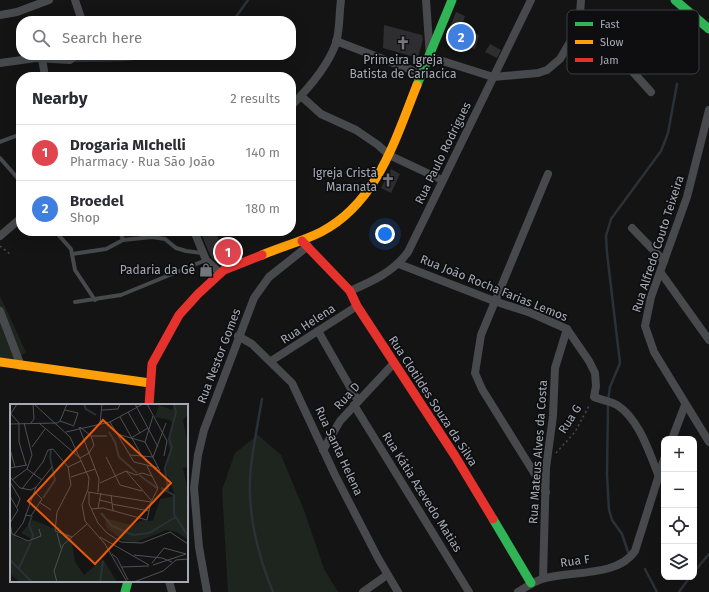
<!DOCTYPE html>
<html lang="en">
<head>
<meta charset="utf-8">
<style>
	:root { --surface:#fff; --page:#f2f2f3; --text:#2b2b33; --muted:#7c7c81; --line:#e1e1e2; --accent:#72767d }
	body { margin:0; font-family:"Fira Sans",sans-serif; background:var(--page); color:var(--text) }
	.controls { position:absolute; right:12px; bottom:12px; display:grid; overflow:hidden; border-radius:8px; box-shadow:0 4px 16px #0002 }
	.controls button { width:36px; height:36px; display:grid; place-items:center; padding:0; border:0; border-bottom:1px solid var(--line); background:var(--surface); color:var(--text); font:20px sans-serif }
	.you { position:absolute; left:385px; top:234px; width:14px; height:14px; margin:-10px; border:3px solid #fff; border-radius:50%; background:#1a73e8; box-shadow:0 0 0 6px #1a73e833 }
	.badge { display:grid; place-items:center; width:26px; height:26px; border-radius:50%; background:var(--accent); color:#fff; font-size:13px; font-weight:700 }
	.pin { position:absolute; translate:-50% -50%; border:2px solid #fff; box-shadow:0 1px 4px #0006 }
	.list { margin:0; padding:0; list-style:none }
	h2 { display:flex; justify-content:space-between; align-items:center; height:52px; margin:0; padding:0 16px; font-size:17px }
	h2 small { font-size:13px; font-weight:400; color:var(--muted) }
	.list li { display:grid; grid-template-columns:26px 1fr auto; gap:12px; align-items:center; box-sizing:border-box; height:56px; padding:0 16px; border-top:1px solid var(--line) }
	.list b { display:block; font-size:15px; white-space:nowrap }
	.list p { margin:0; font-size:13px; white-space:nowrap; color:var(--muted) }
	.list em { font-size:13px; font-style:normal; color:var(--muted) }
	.icon { flex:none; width:22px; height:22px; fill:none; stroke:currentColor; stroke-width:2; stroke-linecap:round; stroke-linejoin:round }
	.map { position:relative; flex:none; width:709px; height:592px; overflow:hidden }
	.search { position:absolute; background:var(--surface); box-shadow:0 4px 16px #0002; left:16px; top:16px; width:280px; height:44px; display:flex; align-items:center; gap:10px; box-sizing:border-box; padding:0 14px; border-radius:16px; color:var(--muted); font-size:15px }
	.panel { position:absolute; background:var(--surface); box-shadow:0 4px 16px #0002; left:16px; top:72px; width:280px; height:164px; border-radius:16px }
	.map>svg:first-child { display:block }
</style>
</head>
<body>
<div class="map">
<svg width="709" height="592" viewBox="0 0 709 592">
	<rect width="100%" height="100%" fill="#141414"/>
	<g fill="#1e241e">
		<path d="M 0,296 L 26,352 L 13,363 L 2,362 L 0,369 Z"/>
		<path d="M 258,435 L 281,455 L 304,510 L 324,569 L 338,592 L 228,592 L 222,490 L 235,453 Z"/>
	</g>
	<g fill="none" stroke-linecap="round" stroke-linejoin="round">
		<g stroke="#2a3137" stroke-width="2.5">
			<path d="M 233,21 L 248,0"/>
			<path d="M 72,61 L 125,60 L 159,55"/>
			<path d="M 262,399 C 258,421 254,444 251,466 C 246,507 257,554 273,592"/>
			<path d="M 608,400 L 610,387 L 620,363 L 607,253 L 606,236 L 611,219 L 661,151 L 668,133 L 677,84"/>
			<path d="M 608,404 L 607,475 L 609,510 L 612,520 L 622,534 L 628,552"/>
			<path d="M 645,569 L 657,592"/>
			<path d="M 694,572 L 709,554"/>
			<path d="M 679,592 L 690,577"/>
		</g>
	</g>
	<g fill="#2e2e30">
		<path d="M 456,12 L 465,16 L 461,28 L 479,35 L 475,49 L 445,39 Z"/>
		<path d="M 384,25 L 422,35 L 423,39 L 418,58 L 383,48 Z"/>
		<path d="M 490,44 L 501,50 L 497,58 L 485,52 Z"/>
		<path d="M 391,169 L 400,174 L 391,193 L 381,188 Z"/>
		<path d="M 200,231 L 215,231 L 228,260 L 218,264 L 211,257 Z"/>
	</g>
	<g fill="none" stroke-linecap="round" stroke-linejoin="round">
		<g stroke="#4a4b4f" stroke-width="1.5" stroke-dasharray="2 3" stroke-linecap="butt">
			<path d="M 0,246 L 10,254"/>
			<path d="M 556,453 L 575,432 L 590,404"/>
		</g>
		<g stroke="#48494d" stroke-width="4">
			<path d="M 0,142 L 21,134"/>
			<path d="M 0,158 L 21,182"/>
			<path d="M 55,231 L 71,249 L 75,270 L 95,300"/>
			<path d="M 120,231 L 123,240"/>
			<path d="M 72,254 L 106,249 L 123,240 L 152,237 L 165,239 L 176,248 L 186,251 L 202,253"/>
			<path d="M 75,302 L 121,295 L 206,260"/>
		</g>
		<g stroke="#48494d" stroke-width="8">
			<path d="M 75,0 L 82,21"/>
			<path d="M 426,0 L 430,57 L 493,77 L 538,73 L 547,70 L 560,59 L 573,37 L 580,13 L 581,0"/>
			<path d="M 580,13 L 651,92"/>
			<path d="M 0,15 L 17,12 L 49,0"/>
			<path d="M 336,41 L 422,74"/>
			<path d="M 42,58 L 45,77"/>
			<path d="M 0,63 L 36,58 L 70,60 L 76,55"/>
			<path d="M 301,96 L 321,114 L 356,130 L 378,145 L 389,155 L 442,180"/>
			<path d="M 291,106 C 308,89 328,66 336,43 C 340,30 339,14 341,0"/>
			<path d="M 709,110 L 687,197 L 651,297 L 645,326 L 654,352 L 709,442"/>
			<path d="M 632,228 L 664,261"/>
			<path d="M 194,231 L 206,260 L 220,273"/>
			<path d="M 0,236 L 21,218"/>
			<path d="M 399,264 L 494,301 L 531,313 L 567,329 L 589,361 L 595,373 L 596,386 L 594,397 C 601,400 611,401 617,405 C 639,419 649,452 658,474"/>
			<path d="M 661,273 L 709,340"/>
			<path d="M 350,291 C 373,281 393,272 408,252 L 531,0"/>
			<path d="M 0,311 L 21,366"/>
			<path d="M 318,331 L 358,401"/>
			<path d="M 238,336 L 252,344 L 292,383 L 335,475 L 378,558 L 398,592"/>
			<path d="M 271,361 L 357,306"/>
			<path d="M 354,405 L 469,592"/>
			<path d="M 672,439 L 685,405"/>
			<path d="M 323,450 L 340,421 L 394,363"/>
			<path d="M 546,492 L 482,389 L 475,373 L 481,335 L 548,174"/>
			<path d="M 543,578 L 546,468 L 553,416 L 555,368 L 567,329"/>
			<path d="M 169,581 L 172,592"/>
			<path d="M 207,592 L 199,547 L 194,488 L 198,455 L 204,430 L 254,298 L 269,277 L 308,246"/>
			<path d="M 363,592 L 387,575"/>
			<path d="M 518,592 C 526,587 533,582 542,579 C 568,570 617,578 635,551 L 664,459"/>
		</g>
		<g stroke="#30b455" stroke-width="9">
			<path d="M 675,0 L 709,29"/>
			<path d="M 417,85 L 452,0"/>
			<path d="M 493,519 L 531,583"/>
			<path d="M 125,592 L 128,581"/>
		</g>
		<g stroke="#ff9f0a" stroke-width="9">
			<path d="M 262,255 C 281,247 303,241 321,232 C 377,203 395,140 417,85"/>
			<path d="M 0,362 L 150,383"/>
		</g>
		<g stroke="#e5322d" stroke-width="9">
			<path d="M 302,241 L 350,291 L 357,306 L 455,456 L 493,519"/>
			<path d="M 149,405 L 152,364 L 179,315 L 198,294 L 224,270 L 262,255"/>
		</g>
	</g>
	<defs>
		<g id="church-bare" transform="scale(1.08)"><path d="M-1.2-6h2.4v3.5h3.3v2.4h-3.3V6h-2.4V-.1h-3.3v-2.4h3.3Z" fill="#72767d" stroke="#0e0e10" stroke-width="2.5" paint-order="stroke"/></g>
		<g id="shop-bare" transform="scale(1.08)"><path d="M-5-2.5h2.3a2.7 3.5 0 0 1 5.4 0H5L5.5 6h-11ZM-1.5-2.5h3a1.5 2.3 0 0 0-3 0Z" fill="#72767d" stroke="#0e0e10" stroke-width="2.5" paint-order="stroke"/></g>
	</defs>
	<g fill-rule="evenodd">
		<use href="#church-bare" x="403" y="43"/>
		<use href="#church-bare" x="388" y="180"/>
		<use href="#shop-bare" x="206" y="270"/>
	</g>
	<g text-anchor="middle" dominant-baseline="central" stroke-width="3.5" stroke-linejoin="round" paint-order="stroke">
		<g font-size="12" fill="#a5aab5" stroke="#0e0e10" text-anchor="end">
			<text x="403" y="60" text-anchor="middle">Primeira Igreja<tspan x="403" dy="14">Batista de Cariacica</tspan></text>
			<text x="377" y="173">Igreja Cristã<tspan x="377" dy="14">Maranata</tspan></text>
			<text x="195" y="270">Padaria da Gê</text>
		</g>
		<g font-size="12" fill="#a5aab5" stroke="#0e0e10">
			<text transform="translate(443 153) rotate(-64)">Rua Paulo Rodrigues</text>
			<text transform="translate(658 244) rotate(-72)">Rua Alfredo Couto Teixeira</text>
			<text transform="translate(494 288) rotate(22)">Rua João Rocha Farias Lemos</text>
			<text transform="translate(308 324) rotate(-33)">Rua Helena</text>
			<text transform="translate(219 356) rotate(-69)">Rua Nestor Gomes</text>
			<text transform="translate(347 396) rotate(-48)">Rua D</text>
			<text transform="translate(433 401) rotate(57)">Rua Clotildes Souza da Silva</text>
			<text transform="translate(570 419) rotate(-57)">Rua G</text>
			<text transform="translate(339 451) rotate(65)">Rua Santa Helena</text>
			<text transform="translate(538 452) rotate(-86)">Rua Mateus Alves da Costa</text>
			<text transform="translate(422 492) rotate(58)">Rua Kátia Azevedo Matias</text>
			<text transform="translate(575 561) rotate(-8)">Rua F</text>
		</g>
	</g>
	<g transform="translate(10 404)">
		<rect width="178" height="178" fill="#141414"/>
		<path d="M 166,0 L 176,0 L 178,4 L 178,11 L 173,16 L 178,41 L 178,63 L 173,64 L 178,88 L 178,136 L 167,128 L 157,126 L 126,138 L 112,136 L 97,124 L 95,114 L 121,121 L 133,116 L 143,117 L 150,95 L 165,92 L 156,67 L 160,47 L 158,38 L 163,20 L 160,16 L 145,13 L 149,1 L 162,6 ZM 23,116 L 61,131 L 65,158 L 74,171 L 93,155 L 107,178 L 10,178 L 0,170 L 0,125 L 7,134 L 19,138 L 22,135 L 11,129 Z" fill="#1e241e"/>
		<path fill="none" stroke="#2a3137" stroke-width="2" d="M 74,0 L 76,5 L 86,11M 99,28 L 105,38 L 109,53 L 127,69M 129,71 L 147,84M 151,84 L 164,91 L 164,110 L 178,132M 158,86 L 155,64 L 162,43 L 159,35 L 166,8 L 164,1M 33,94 L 45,76 L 40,53 L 41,46M 91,109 L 102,122 L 123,131 L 139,129 L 166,113M 22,135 L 23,131 L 19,121 L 22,112M 0,156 L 22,178M 9,164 L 21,138M 90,178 L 93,157"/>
		<path fill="none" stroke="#4e5054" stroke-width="1" d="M 24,0 L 60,33 L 79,74 L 78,85 L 72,101 L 75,117 L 95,140 L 117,178M 125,0 L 148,43M 137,0 L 157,37 L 154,52M 55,6 L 68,9 L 64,21M 92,6 L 108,5 L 110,0M 118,8 L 130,29M 1,10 L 9,19 L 9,38 L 16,61M 0,11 L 7,0M 110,13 L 132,52M 50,17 L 64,22M 100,18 L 124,58 L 149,64M 21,19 L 24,15 L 23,0M 29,19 L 70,54 L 79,49 L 84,41 L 81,32 L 70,23M 0,20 L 47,19 L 50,17 L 57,0M 90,20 L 92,0M 69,23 L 89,75 L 88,88M 56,28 L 100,18 L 133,0M 107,30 L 135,38M 81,32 L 97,32M 121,34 L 138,24M 135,38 L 150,67M 135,38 L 143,12M 22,43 L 35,25M 0,45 L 5,63M 120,51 L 143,53 L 156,19M 96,53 L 110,81 L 132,87M 58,63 L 71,57M 0,64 L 17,61M 17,65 L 32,76M 116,67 L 141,96M 0,73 L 10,84 L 21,86 L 26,83 L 42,63M 61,73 L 85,65M 2,76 L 17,65 L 22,51 L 14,19M 0,78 L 10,95 L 7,103M 90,79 L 116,67 L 126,71 L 132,69 L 142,72M 12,85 L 33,58 L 38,46 L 43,45 L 58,63 L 61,81 L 47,108 L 45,127 L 62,133M 78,88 L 141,98M 79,88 L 79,100 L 88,119 L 97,129 L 111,138 L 132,139 L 160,128 L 178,140M 101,91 L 103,107M 0,92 L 8,106 L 0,119M 89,96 L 102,99M 29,98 L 41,106M 102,100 L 139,107M 88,104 L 91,89M 81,105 L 93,104 L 137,116 L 141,98 L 148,84 L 137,62M 15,111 L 21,112 L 32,95 L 25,88M 0,119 L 2,130 L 18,137 L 31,132 L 29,125M 47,129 L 51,144M 4,131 L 13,119 L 26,83M 90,133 L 139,161M 102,150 L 107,154 L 118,176M 124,151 L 152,154 L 162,158M 142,159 L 154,144 L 176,150M 143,161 L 176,150M 112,163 L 139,162M 47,178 L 44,167 L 53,141 L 77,120M 124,178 L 153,167 L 166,156 L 178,155"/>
		<path fill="#e8590c" fill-opacity="0.15" stroke="#e8590c" stroke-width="2" d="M 93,16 L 161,79 L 85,160 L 18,97 Z"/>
		<rect width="178" height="178" fill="none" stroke="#a5aab5" stroke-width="2"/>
	</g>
	<rect x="567" y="10" width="132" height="64" rx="6" fill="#0e0e10" stroke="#3b3d42" stroke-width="1"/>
	<rect x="575" y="22" width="18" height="4" fill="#30b455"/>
	<rect x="575" y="40" width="18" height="4" fill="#ff9f0a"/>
	<rect x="575" y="58" width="18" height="4" fill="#e5322d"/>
	<g font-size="11" fill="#a5aab5">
		<text x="600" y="28">Fast</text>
		<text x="600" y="46">Slow</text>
		<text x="600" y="64">Jam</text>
	</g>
</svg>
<div class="controls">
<button>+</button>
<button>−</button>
<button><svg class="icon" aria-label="locate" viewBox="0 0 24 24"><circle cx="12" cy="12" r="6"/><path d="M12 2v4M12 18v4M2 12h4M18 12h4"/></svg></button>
<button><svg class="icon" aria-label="layers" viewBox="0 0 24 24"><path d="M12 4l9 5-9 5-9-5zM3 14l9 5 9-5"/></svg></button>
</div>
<div class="you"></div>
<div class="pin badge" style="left:228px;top:252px;background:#e0444e">1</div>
<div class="pin badge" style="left:461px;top:37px;background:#3f7fe0">2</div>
<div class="search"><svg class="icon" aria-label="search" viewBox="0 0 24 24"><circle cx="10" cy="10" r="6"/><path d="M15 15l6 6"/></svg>Search here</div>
<section class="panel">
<h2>Nearby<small>2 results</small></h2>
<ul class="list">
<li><span class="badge" style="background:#e0444e">1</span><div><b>Drogaria MIchelli</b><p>Pharmacy · Rua São João</p></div><em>140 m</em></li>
<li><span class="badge" style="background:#3f7fe0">2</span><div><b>Broedel</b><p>Shop</p></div><em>180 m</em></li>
</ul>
</section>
</div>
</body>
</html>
